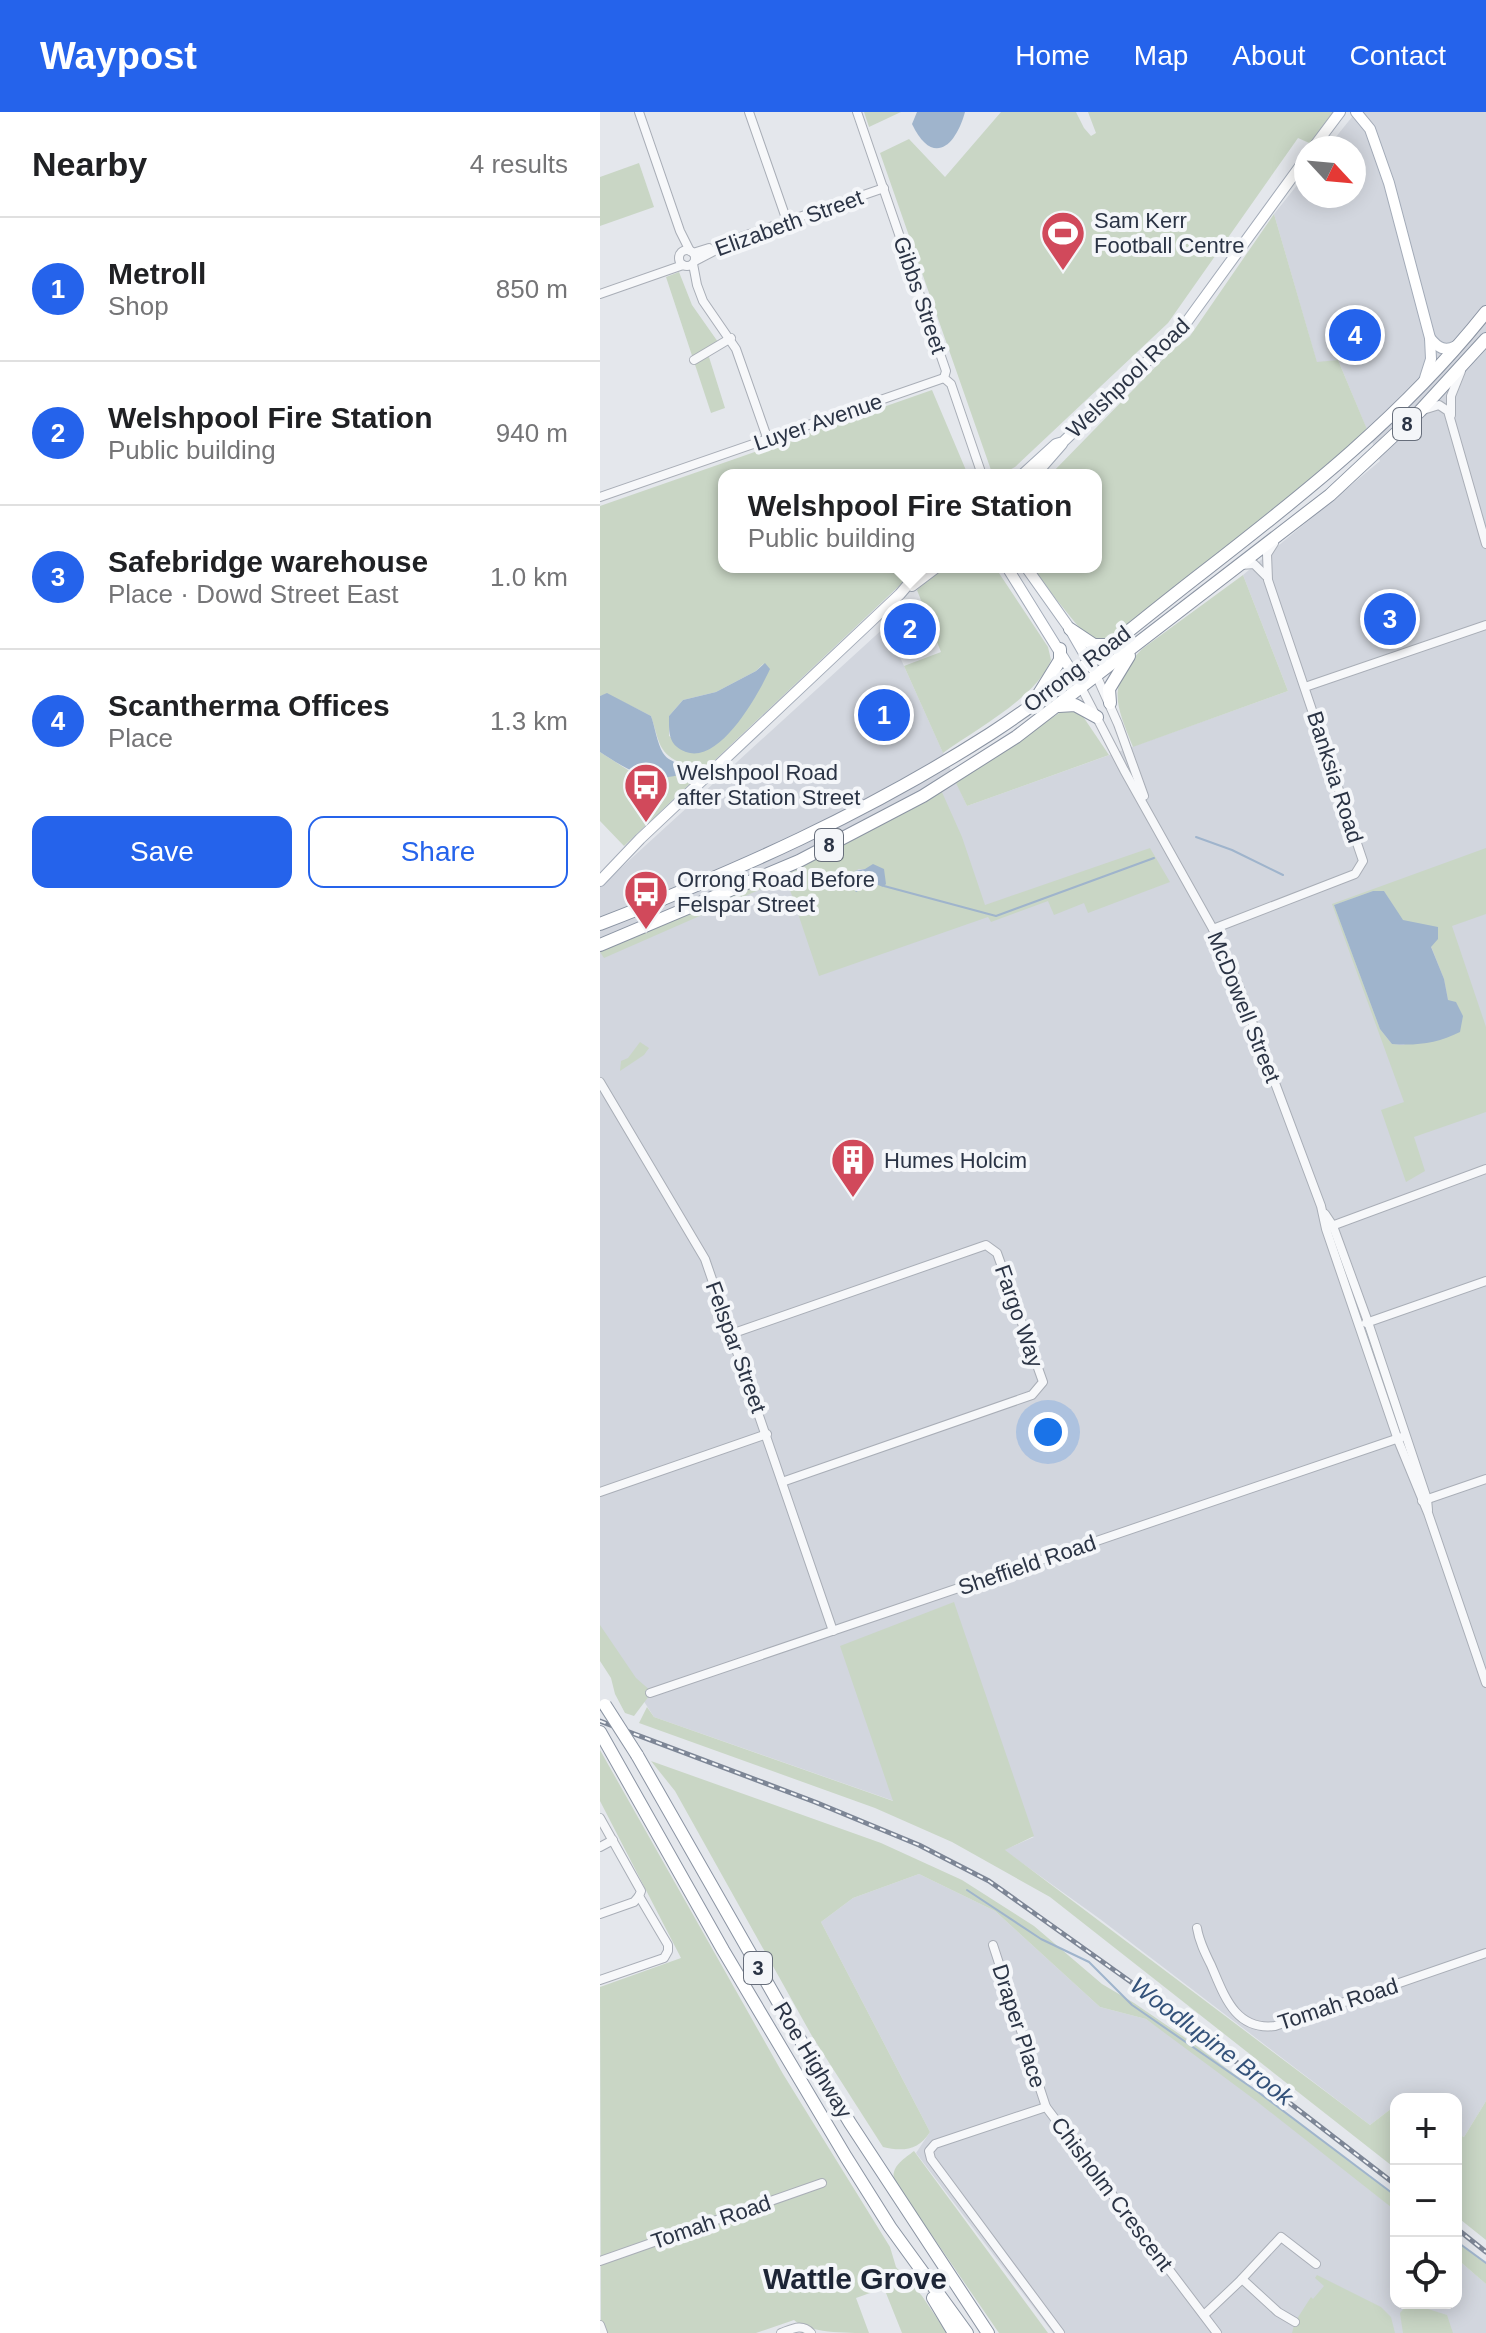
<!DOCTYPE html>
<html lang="en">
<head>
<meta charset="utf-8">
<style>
	:root { --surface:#fff; --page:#f6f6f6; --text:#202124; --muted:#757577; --line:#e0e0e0; --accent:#2563eb }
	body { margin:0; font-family:Arial,sans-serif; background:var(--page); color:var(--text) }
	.controls { position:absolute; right:24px; bottom:24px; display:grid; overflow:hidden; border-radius:16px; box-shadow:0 4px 20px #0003 }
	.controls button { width:72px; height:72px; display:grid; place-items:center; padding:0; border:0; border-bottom:2px solid var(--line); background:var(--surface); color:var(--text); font:40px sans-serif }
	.compass { position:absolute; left:694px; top:24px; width:72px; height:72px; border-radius:50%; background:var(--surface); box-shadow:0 4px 20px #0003; rotate:116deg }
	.you { position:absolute; left:448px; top:1320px; width:28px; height:28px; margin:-20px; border:6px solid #fff; border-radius:50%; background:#1a73e8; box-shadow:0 0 0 12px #1a73e833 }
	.badge { display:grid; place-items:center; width:52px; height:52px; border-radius:50%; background:var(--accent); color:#fff; font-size:26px; font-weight:700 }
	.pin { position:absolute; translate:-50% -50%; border:4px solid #fff; box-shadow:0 2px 8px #0006 }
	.popup { position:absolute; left:118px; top:357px; width:384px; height:104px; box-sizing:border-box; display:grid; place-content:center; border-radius:16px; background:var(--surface); filter:drop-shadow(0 2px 6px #0005); font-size:26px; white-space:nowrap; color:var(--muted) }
	.popup b { font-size:30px; color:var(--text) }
	.popup::after { content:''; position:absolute; left:50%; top:100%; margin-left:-16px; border:16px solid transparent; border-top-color:var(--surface) }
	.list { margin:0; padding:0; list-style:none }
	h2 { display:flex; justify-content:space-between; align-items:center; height:104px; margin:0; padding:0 32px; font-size:34px }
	h2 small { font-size:26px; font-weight:400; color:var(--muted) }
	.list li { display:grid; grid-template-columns:52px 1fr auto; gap:24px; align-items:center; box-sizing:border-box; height:144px; padding:0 32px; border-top:2px solid var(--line) }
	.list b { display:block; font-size:30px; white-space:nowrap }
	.list p { margin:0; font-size:26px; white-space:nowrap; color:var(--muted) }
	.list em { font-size:26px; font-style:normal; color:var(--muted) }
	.actions { display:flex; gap:16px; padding:24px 32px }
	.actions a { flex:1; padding:18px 0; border:2px solid var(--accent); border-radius:16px; text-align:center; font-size:28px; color:var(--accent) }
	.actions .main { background:var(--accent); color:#fff }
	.icon { flex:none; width:44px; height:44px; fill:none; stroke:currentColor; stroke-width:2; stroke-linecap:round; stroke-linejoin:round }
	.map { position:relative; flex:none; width:886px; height:2221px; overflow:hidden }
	header { display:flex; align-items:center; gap:48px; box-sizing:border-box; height:112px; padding:0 40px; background:var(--accent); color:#fff }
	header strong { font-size:38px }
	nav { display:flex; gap:44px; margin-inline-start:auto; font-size:28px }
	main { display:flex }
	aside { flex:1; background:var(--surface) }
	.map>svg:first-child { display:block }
</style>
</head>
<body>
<header>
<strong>Waypost</strong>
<nav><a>Home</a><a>Map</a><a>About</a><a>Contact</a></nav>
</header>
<main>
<aside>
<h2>Nearby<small>4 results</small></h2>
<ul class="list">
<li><span class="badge">1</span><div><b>Metroll</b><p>Shop</p></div><em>850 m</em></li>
<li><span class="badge">2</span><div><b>Welshpool Fire Station</b><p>Public building</p></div><em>940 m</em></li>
<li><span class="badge">3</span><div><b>Safebridge warehouse</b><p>Place · Dowd Street East</p></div><em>1.0 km</em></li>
<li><span class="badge">4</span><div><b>Scantherma Offices</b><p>Place</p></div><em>1.3 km</em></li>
</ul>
<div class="actions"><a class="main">Save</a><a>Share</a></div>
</aside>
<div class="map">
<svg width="886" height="2221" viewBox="0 0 886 2221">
	<rect width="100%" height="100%" fill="#e4e7ec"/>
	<g fill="#d2d6de">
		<path d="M 756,0 L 886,0 L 886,1989 L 864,2025 L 856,2021 L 856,1987 L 796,1987 L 796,1993 L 770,2013 L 500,1807 L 404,1738 L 434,1725 L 294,1689 L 54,1605 L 0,1521 L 0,775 L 286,514 L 367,694 L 688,579 L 643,463 L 780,349 L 738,248 L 717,251 L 674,102 L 706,62 L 706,84 L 754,84 L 754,36 L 727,36 Z"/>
		<path d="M 319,1762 L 395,1799 L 500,1895 L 546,1907 L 654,1981 L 796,2097 L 796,2191 L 856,2191 L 856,2146 L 886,2172 L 886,2221 L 453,2221 L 316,2041 L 330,2020 L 221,1810 L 253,1786 Z"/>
	</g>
	<g fill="#c9d6c5" fill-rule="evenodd">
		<path d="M 264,0 L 301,0 L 269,15 Z"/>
		<path d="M 401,0 L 476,0 L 484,16 L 491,24 L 496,21 L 488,0 L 740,0 L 716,34 L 698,26 L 568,211 L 415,355 L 402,362 L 396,362 L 391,358 L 280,41 L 309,27 L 345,65 Z"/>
		<path d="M 39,51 L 54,95 L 0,114 L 0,65 Z"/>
		<path d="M 674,102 L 717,250 L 738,248 L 769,322 L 506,530 L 486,524 L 430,455 L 496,455 L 496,363 L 450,363 L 570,240 L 590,224 Z"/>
		<path d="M 79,160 L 92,193 L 118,230 L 109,245 L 125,296 L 111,301 L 66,165 Z"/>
		<path d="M 332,278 L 368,363 L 124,363 L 124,455 L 319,455 L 24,734 L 0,709 L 0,640 L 31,660 L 84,652 C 58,643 59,628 51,604 L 7,582 L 0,584 L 0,394 ZM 164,551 L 99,641 L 69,624 L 69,604 L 83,588 L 116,580 L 156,559 Z"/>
		<path d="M 343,455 L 395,455 L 448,535 L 451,548 C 436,586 376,617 343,641 L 304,554 L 341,540 L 317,478 Z"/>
		<path d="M 643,463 L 688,579 L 533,635 C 516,592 506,575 542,537 Z"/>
		<path d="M 300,494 L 306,510 L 292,520 L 288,504 Z"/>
		<path d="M 465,597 L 482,603 L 509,643 L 367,694 L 356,671 Z"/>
		<path d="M 341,678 L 362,725 L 385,793 L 550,736 L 570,770 L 488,801 L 484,791 L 454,803 L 448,789 L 391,810 L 388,805 L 219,864 L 186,766 L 4,846 L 0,840 ZM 258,757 L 265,757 L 273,771 L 259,777 L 245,768 L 253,764 Z"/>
		<path d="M 886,736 L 886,802 L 852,814 L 886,915 L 886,1000 L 814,1025 L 825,1059 L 806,1070 L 781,998 L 804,990 L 732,792 ZM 773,779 L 784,779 L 802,808 L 831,834 L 844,867 L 848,888 L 804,933 L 792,932 L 780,917 L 734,793 Z"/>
		<path d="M 40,930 L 49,936 L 44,943 L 20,959 L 21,949 L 28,946 Z"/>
		<path d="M 354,1490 L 434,1724 L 405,1738 L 770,2013 L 796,1993 L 796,2057 L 450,1785 L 352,1730 L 275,1696 L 39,1611 L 47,1595 L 54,1605 L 293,1689 L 240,1534 Z"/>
		<path d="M 0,1513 L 36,1566 L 52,1580 L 34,1604 L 25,1601 L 15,1582 L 11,1566 L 0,1549 Z"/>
		<path d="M 0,1638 L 183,1962 L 290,2135 L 296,2155 L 322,2184 L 347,2221 L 302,2221 L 284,2176 L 256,2186 L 269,2221 C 247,2221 207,2221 194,2208 L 156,2221 L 1,2221 L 0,1875 L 81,1846 L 0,1689 Z"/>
		<path d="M 51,1649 L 281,1731 L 362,1768 L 434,1814 L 502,1872 L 534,1891 L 594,1932 L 796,2084 L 796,2099 L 655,1988 L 546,1907 L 500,1895 L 395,1799 L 319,1762 L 253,1786 L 221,1810 L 330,2020 C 319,2038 303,2040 283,2035 L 212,1924 L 75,1679 Z"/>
		<path d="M 886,1989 L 886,2128 L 856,2104 L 856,2021 L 864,2025 Z"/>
		<path d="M 314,2039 L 448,2221 L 399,2221 L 294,2068 C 291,2054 304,2047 314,2039 Z"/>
		<path d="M 856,2129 L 886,2151 L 886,2172 L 856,2146 Z"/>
		<path d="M 717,2163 L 781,2195 L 791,2205 L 795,2221 L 692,2221 L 695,2210 L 711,2185 L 713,2187 L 724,2174 L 715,2166 Z"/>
		<path d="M 809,2191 L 847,2203 L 853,2221 L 803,2221 L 800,2201 Z"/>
	</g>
	<g fill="#9fb4cc">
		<path d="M 317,0 L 365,0 C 355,36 332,54 312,12 Z"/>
		<path d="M 165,551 L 170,557 C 158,583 120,652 86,640 C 68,633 69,621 69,604 L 83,588 L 116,580 L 156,559 Z"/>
		<path d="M 7,581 L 51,604 C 55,615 57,631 63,641 C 69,651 82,650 88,660 C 51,674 31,660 0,640 L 0,584 Z"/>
		<path d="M 273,752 L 284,757 L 286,772 L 283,775 L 273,771 L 256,780 L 249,770 L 239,766 L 253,764 L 255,759 L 265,757 Z"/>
		<path d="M 773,779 L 784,779 L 803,808 L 838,815 L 838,827 L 831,835 L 844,867 L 848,888 L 856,890 L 863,904 L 860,920 C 838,931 817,934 792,932 L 780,917 L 734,793 Z"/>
	</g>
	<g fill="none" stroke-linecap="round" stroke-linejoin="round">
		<g stroke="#9fb4cc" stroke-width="2">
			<path d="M 596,725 L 632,738 L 683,763"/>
			<path d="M 284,774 L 396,804 L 554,746"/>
			<path d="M 367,1778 L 441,1827 L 489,1850 L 532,1893 L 658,1980 L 796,2084"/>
			<path d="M 856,2129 L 886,2151"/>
		</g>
		<g stroke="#a9aeb7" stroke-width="10">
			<g id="minor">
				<path d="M 39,0 L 80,119 L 90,139"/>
				<path d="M 149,0 L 187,109"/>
				<path d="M 257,0 L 346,259 L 344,266 L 351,272 L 382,363"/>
				<circle cx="87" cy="146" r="8"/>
				<path d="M 93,141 L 109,136"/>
				<path d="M 95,149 L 141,125 L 284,76"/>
				<path d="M 93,152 L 97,173 L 103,189 L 136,237 L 168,328"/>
				<path d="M 0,182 L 83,153"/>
				<path d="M 94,248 L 131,226"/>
				<path d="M 823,298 L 839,293 L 848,299 L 886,432"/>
				<path d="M 851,303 L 851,284 L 861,259"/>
				<path d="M 0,385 L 344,266"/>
				<path d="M 641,453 L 654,452 L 666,464"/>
				<path d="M 497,565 L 518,612 L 544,684"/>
				<path d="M 705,575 L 886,513"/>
				<path d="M 482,577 L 524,658 L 613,817 L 638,872 L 721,1094 L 726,1117 L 798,1328 L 828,1401 L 886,1571"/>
				<path d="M 613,817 L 755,762 L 763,749 L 668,468 L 667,442 L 674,431"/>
				<path d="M 0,970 L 105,1147 L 233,1519"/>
				<path d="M 725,1102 L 733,1114 L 768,1210 L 827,1387 L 828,1398"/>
				<path d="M 729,1115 L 886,1057"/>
				<path d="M 766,1211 L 886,1169"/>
				<path d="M 131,1222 L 386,1133 L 397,1141 L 443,1270 L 432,1283 L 182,1370"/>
				<path d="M 0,1380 L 167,1322"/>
				<path d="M 822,1389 L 886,1367"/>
				<path d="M 50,1581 L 805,1324"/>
				<path d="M 0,1706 L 41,1779 L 39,1784 L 68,1833 L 68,1839 L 64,1846 L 0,1868"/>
				<path d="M 0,1735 L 13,1728"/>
				<path d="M 0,1802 L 34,1790 L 39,1784"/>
				<path d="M 597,1816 C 599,1829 605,1841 611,1853 C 624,1883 635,1919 675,1914 L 886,1841"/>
				<path d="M 393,1833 L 446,1995"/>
				<path d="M 0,2149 L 222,2071"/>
				<path d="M 642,2167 L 678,2200 L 695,2210"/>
				<path d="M 604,2203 L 639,2170 L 681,2125 L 716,2152"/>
				<path d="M 0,2213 L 3,2221"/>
				<path d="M 181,2221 C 192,2217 202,2211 211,2221"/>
				<path d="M 460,2221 L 331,2047 L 329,2039 L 335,2032 L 446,1995 L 617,2221"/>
			</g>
		</g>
		<g stroke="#a3abb8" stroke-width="12">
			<g id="major">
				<path d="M 756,0 L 770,17 L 789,71 L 830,226 L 831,247 L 824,269"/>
				<path d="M 713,36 L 740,0"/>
				<path d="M 830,226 C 838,236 845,240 856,234"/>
				<path d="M 422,363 L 456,332 L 463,330 L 583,215 L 706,46"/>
				<path d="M 435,363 L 462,332"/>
				<path d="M 407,455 L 477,568"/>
				<path d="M 426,455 L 470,517 L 493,557"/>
				<path d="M 312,474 L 337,455"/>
				<path d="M 0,769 L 40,727 L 300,482 L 323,455"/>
			</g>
		</g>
		<g stroke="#8b94a3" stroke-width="14">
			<g id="highway">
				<path d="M 470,517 L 494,533 L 509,533"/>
				<path d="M 439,582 L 460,548 L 460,537"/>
				<path d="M 510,591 L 509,577 L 529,544"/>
				<path d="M 459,594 L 475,593 L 497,605"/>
				<path d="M 0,812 C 139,758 265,702 390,622 C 464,574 532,515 602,461 C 704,382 805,302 886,200"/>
				<path d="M 0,833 L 199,749 L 323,684 L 416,625 L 730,383 L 820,299 L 886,227"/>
				<path d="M 0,1620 L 123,1838 L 246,2045 L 290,2115 L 367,2221"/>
				<path d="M 37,1643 L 186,1904 L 250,2011 L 388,2221"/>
				<path d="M 333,2186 L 354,2221"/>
			</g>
		</g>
		<use href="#minor" stroke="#f7f8fa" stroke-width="8"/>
		<use href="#major" stroke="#fff" stroke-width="10"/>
		<use href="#highway" stroke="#fff" stroke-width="12"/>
		<g stroke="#7d8696" stroke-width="5">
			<g id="rail">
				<path d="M 0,1609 L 215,1690 L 319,1733 L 389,1769 L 552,1885 L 796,2073"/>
				<path d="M 856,2116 L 886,2140"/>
			</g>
		</g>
		<use href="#rail" stroke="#f4f6f9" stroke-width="2" stroke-dasharray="6" stroke-linecap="butt"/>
		<g stroke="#8b94a3" stroke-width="14" stroke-linecap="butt">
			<path id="highway-bridge" d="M 5,1593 L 37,1643"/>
		</g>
		<use href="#highway-bridge" stroke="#fff" stroke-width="12"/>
	</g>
	<defs>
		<g id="stadium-pin" transform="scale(2.3)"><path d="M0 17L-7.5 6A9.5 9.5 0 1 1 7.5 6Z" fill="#d1495b" stroke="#f4f6f9"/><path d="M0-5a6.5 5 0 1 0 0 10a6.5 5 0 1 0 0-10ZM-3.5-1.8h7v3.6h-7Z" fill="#fff"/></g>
		<g id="bus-pin" transform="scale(2.3)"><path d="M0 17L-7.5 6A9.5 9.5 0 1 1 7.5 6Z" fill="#d1495b" stroke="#f4f6f9"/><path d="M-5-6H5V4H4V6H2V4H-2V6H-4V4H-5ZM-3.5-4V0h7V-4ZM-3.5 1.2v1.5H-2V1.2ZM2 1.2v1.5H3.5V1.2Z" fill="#fff"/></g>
		<g id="building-pin" transform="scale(2.3)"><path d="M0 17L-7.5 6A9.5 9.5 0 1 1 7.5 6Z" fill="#d1495b" stroke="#f4f6f9"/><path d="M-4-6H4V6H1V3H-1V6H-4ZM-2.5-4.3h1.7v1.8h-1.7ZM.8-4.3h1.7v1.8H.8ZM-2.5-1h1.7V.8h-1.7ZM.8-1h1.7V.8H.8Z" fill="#fff"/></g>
	</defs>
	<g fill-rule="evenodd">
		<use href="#stadium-pin" x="463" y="121"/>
		<use href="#bus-pin" x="46" y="673"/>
		<use href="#bus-pin" x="46" y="780"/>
		<use href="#building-pin" x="253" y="1048"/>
	</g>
	<g text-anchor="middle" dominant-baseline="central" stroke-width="8" stroke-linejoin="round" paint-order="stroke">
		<g fill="#f4f6f9" stroke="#676e7b" stroke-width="2">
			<rect x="793" y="296" width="28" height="32" rx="6"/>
			<rect x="215" y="717" width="28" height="32" rx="6"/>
			<rect x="144" y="1840" width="28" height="32" rx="6"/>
		</g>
		<g font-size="20" font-weight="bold" fill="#2b3445">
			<text x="807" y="312">8</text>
			<text x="229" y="733">8</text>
			<text x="158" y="1856">3</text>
		</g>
		<g font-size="22" fill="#2b3445" stroke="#f4f6f9" text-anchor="start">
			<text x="494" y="108">Sam Kerr<tspan x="494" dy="25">Football Centre</tspan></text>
			<text x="77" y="660">Welshpool Road<tspan x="77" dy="25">after Station Street</tspan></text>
			<text x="77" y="767">Orrong Road Before<tspan x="77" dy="25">Felspar Street</tspan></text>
			<text x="284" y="1048">Humes Holcim</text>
		</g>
		<g font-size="22" fill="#2b3445" stroke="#f4f6f9">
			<text transform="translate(189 111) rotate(-20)">Elizabeth Street</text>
			<text transform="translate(320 183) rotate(71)">Gibbs Street</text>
			<text transform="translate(528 266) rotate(-44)">Welshpool Road</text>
			<text transform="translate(218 310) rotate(-19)">Luyer Avenue</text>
			<text transform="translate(477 557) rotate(-37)">Orrong Road</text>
			<text transform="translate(735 665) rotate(72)">Banksia Road</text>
			<text transform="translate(644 895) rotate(68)">McDowell Street</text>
			<text transform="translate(419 1204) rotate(71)">Fargo Way</text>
			<text transform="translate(136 1235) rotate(70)">Felspar Street</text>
			<text transform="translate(427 1453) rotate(-19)">Sheffield Road</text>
			<text transform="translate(738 1892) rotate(-18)">Tomah Road</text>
			<text transform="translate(419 1914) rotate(72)">Draper Place</text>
			<text transform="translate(213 1948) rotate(59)">Roe Highway</text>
			<text transform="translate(512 2082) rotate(53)">Chisholm Crescent</text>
			<text transform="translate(111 2110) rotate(-19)">Tomah Road</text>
		</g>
		<g font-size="24" font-style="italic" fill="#34527a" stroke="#f4f6f9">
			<text transform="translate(612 1929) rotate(37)">Woodlupine Brook</text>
		</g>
		<g font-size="30" font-weight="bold" fill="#1d2536" stroke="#f4f6f9">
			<text x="255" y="2166">Wattle Grove</text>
		</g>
	</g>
</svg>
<div class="controls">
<button>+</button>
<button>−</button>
<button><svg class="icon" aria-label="locate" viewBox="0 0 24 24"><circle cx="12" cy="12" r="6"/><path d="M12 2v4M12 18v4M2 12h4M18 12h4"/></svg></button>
</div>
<svg class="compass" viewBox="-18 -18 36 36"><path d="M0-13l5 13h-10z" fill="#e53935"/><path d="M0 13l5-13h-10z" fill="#757577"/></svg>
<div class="you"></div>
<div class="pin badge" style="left:284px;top:603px">1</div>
<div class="pin badge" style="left:310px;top:517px">2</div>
<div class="popup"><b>Welshpool Fire Station</b>Public building</div>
<div class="pin badge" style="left:790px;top:507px">3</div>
<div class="pin badge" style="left:755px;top:223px">4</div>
</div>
</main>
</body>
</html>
